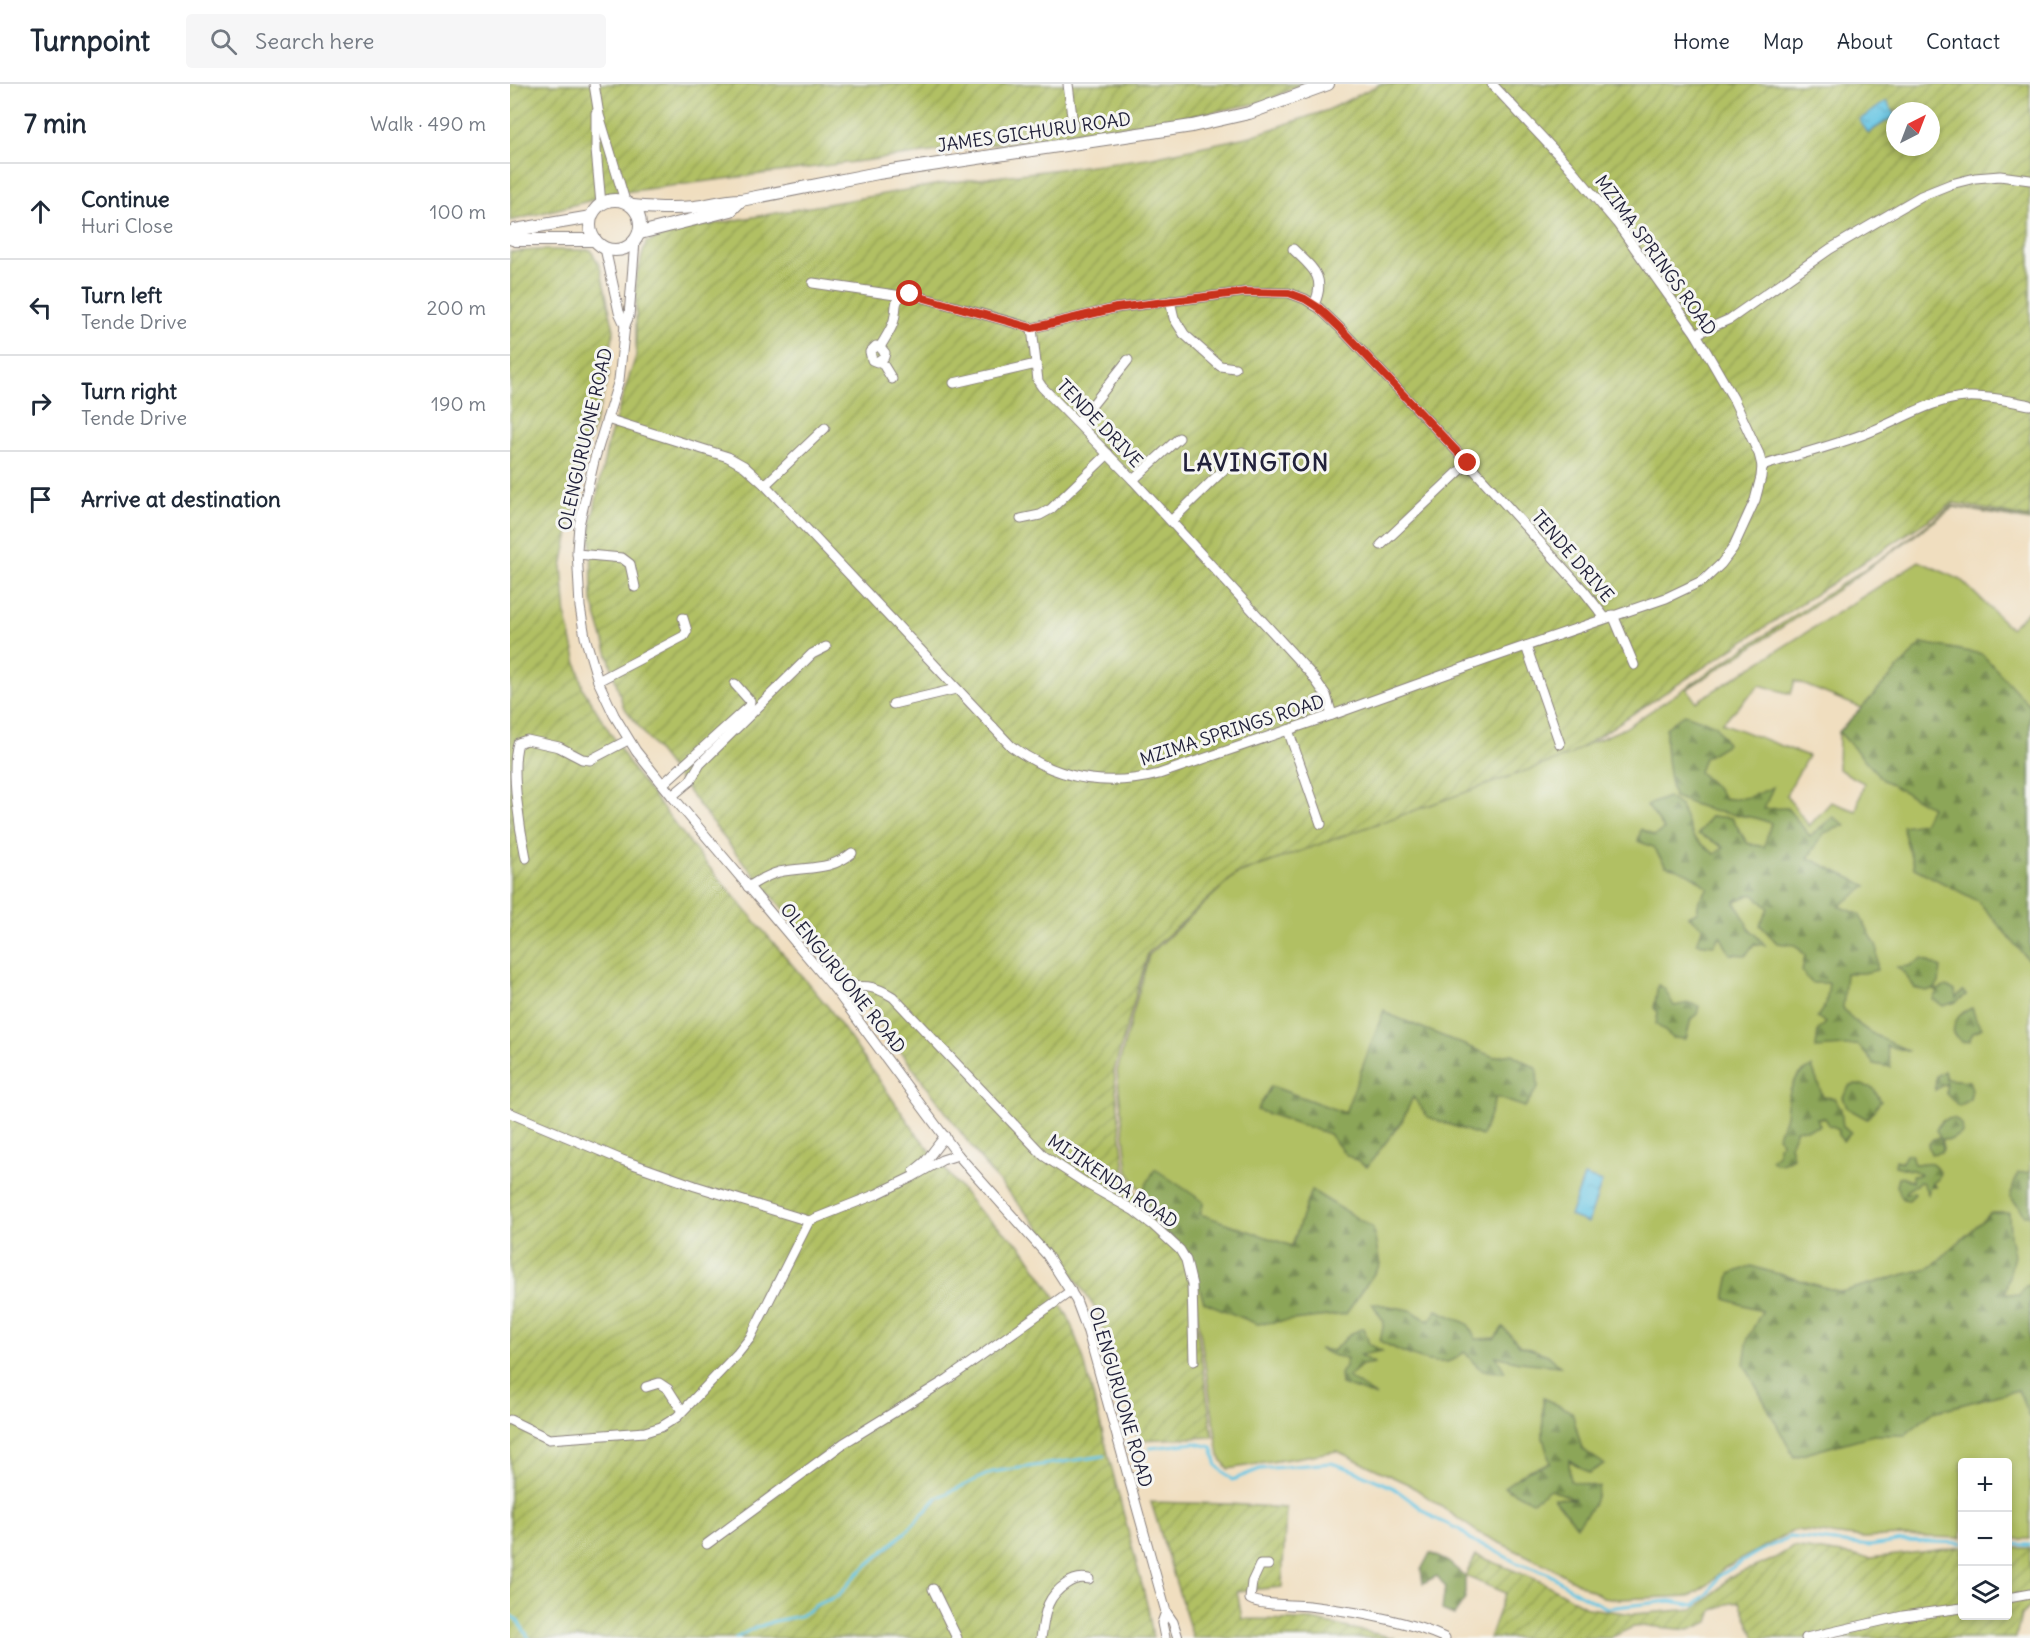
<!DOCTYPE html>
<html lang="en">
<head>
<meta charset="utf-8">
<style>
	:root { --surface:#fff; --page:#f6f6f7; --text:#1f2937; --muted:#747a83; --line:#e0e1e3 }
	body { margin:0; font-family:Delius,sans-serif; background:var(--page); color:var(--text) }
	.controls { position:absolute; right:18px; bottom:18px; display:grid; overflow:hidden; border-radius:6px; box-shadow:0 3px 9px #0003 }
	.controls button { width:54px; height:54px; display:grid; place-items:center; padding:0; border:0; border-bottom:2px solid var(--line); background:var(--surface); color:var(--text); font:30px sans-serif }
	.compass { position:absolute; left:1376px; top:18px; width:54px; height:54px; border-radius:50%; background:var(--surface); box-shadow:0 3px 9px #0003; rotate:42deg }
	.stop { position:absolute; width:18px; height:18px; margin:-14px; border:4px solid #c8321e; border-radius:50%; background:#fff }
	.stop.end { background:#c8321e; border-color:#fff; box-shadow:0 2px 6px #0008 }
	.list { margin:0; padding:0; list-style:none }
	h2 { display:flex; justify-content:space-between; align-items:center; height:78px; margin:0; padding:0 24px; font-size:26px }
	h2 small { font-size:20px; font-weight:400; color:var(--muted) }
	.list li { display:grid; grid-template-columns:39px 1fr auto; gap:18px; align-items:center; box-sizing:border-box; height:96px; padding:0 24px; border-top:2px solid var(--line) }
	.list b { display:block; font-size:22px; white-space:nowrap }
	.list p { margin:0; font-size:20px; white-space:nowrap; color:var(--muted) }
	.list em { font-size:20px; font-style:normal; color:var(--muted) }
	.icon { flex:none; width:33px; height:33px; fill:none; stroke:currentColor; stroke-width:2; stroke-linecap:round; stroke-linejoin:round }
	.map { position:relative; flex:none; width:1520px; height:1554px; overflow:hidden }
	header { display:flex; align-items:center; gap:36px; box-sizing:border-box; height:84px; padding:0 30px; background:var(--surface); border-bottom:2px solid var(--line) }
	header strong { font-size:28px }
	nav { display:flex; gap:33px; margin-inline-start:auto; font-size:21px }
	.search { width:420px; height:54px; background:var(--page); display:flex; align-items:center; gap:15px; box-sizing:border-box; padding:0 21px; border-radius:6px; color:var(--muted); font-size:22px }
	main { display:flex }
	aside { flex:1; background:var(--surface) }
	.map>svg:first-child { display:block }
</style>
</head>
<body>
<header>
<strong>Turnpoint</strong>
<div class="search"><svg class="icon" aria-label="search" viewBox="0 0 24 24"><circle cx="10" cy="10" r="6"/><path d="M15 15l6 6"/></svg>Search here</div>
<nav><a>Home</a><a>Map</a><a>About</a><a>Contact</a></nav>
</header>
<main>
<aside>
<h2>7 min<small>Walk · 490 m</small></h2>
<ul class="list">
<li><svg class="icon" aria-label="ahead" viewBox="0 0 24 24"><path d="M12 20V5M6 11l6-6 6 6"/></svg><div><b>Continue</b><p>Huri Close</p></div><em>100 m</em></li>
<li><svg class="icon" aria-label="left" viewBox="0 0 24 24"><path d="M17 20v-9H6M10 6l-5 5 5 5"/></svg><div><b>Turn left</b><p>Tende Drive</p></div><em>200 m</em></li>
<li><svg class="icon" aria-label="right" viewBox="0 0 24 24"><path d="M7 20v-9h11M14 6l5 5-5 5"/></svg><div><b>Turn right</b><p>Tende Drive</p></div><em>190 m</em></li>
<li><svg class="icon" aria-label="arrive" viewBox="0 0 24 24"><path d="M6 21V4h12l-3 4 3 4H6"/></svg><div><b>Arrive at destination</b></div></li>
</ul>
</aside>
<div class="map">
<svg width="1520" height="1554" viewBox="0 0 1520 1554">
	<defs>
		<pattern id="forest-firs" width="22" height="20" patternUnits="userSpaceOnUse" patternTransform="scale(1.5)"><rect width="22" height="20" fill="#8ca659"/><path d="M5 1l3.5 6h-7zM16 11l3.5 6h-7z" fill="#72874b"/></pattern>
		<pattern id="garden-furrows" width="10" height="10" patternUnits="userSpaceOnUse" patternTransform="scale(1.5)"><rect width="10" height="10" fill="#b1c063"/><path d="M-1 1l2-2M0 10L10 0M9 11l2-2" fill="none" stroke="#909c53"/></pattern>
		<pattern id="water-ripples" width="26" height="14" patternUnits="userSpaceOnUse" patternTransform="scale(1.5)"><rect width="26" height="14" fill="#65c5e3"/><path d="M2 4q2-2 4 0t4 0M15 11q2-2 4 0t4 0" fill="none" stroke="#57a9c4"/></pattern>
	</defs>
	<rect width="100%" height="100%" fill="#f6f6f2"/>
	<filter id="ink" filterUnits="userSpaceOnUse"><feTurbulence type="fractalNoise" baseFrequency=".0167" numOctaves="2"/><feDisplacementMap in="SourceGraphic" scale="12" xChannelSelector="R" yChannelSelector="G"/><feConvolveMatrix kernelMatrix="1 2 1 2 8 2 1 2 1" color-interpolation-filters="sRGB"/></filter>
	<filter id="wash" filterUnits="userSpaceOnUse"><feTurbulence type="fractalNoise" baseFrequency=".008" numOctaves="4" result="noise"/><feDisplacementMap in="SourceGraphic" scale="24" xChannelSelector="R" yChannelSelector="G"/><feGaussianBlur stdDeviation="1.35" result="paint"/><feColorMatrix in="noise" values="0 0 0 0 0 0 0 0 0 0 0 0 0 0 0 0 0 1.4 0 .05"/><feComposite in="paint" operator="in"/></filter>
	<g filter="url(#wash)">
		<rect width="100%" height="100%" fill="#f0debf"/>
		<path fill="#b1c063" stroke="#6a714f" stroke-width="1.5" fill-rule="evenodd" d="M 1443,422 L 1520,435 L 1520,437 L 1444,423 C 1357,487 1268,547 1177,605 L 1186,618 L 1409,477 L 1451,496 L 1500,544 L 1520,526 L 1520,1455 L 1498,1455 L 1498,1378 L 1452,1378 L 1452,1454 L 1389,1452 L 1354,1454 L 1285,1446 L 1214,1484 L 1199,1500 L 1180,1512 L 1109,1515 L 1093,1513 L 1038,1482 L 969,1449 L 900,1401 L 827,1367 L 718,1385 L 709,1372 L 678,1169 L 644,1135 L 632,1108 L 618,1088 L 607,987 L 639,871 L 725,791 L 1053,671 L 1115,644 L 1377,470 ZM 1285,597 L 1352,624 L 1329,648 L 1328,685 L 1354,699 L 1346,727 L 1321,718 L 1299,742 L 1276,711 L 1298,672 L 1212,639 L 1250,601 L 1281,610 Z"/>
		<g fill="url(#forest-firs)" stroke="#57644a" stroke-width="1.5">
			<path d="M 1412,559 L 1472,570 L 1520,622 L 1520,878 L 1468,817 L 1404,784 L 1392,742 L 1413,739 L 1421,723 L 1373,696 L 1329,648 Z"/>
			<path d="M 1175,630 L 1206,641 L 1217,660 L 1194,674 L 1189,688 L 1208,705 L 1214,714 C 1232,718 1247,710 1263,703 L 1254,725 L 1277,724 L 1300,752 L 1323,733 L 1335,741 L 1314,749 L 1298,774 L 1357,802 L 1329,822 L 1349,830 L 1367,863 L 1367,886 L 1354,889 L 1336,889 L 1333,924 C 1350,947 1373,955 1399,967 L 1376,962 L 1381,983 L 1364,980 L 1348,961 L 1306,964 L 1308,946 L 1316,939 L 1307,933 L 1316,920 L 1319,899 L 1302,899 L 1292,888 L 1295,871 L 1285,861 L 1267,859 L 1250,841 L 1258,824 L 1243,810 L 1225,817 L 1239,844 L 1255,861 L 1244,860 L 1236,871 L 1220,870 L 1210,852 L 1204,861 L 1187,859 L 1193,843 L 1178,832 L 1187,828 L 1189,816 L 1198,804 C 1185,792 1173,785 1156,782 L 1143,763 L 1128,757 L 1131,745 L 1144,752 L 1154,745 L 1137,721 L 1158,713 L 1170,722 L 1184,754 L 1205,770 L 1214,763 L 1188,750 L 1201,732 L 1222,734 L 1237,759 L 1254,763 L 1261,739 L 1246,734 L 1202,727 L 1164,713 C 1158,690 1155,668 1156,644 Z"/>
			<path d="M 1412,875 L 1431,884 L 1429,899 L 1425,904 L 1428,906 L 1436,902 L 1445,907 L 1446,914 L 1453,907 L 1456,911 L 1446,918 L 1433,922 L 1423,915 L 1427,908 L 1422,905 L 1416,907 L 1405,904 L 1394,889 L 1387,883 L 1399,882 Z"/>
			<path d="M 1148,901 L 1155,905 L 1164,922 L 1179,919 L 1189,922 L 1187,930 L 1181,935 L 1176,955 L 1163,954 L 1146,940 L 1148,928 L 1144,924 Z"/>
			<path d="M 1462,924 L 1466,936 L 1472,944 L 1463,949 L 1459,957 L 1452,958 L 1443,950 C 1444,936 1449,929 1462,924 Z"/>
			<path d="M 874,926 L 878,930 L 984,973 L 1002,970 L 1027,985 L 1028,1003 L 1015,1023 L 986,1013 L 972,1052 L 918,1033 L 903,1013 L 892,1037 L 857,1083 L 835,1070 L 819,1050 L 747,1026 L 761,1002 L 835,1029 Z"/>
			<path d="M 1302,983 L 1313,1013 L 1324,1014 L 1331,1025 L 1333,1043 L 1341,1048 L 1333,1057 L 1328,1051 L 1329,1045 L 1319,1041 L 1315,1034 L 1307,1034 L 1310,1042 L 1298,1045 L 1287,1045 L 1280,1061 L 1283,1073 L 1272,1079 L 1265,1079 L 1261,1075 L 1268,1070 L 1268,1062 L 1272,1058 L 1268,1052 C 1269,1046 1273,1041 1275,1035 C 1277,1031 1276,1025 1277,1021 C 1279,1005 1286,989 1302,983 Z"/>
			<path d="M 1434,987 L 1436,995 L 1459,997 L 1462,1005 L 1460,1015 L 1449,1022 L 1436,1010 L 1436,999 L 1425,1006 L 1426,992 Z"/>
			<path d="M 1347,1000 L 1363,1004 L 1371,1017 L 1357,1035 L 1337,1024 L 1333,1013 L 1340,1001 Z"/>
			<path d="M 1444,1034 L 1451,1040 L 1452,1049 L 1440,1056 L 1431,1055 L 1433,1064 L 1432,1068 L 1421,1070 L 1418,1061 L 1423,1055 L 1430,1054 L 1426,1046 C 1430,1037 1434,1035 1444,1034 Z"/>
			<path d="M 1401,1070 L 1404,1080 C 1418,1080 1420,1073 1430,1088 L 1428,1095 L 1422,1100 L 1427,1103 L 1420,1102 L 1418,1110 L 1413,1099 L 1410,1098 L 1396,1107 L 1395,1110 L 1403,1108 L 1405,1110 L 1399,1116 L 1393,1115 L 1386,1102 L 1388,1094 L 1393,1093 L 1402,1098 L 1402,1092 L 1410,1091 L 1405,1087 L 1385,1082 L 1386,1076 L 1392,1078 L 1396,1071 Z"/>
			<path d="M 645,1085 L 694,1118 L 690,1130 L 782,1162 L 801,1106 L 863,1144 L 870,1181 L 836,1230 L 747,1240 L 694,1218 L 678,1169 L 644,1135 L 632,1108 Z"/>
			<path d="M 1520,1088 L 1520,1131 L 1515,1131 L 1500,1112 L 1508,1089 Z"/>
			<path d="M 1481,1129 L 1499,1129 L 1500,1152 L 1504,1171 L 1495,1209 L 1509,1211 L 1516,1202 L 1520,1201 L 1520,1335 L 1508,1306 L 1423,1328 L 1395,1351 L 1363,1351 L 1284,1373 L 1234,1280 L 1238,1254 L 1252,1227 L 1215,1215 L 1220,1190 L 1241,1182 L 1331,1208 L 1421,1183 Z"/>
			<path d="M 862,1219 L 900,1226 L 919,1237 L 927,1226 L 958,1240 L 966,1255 L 985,1254 L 993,1243 L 1009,1261 L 1038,1271 L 1050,1282 L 1009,1278 L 986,1272 L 995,1288 C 972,1288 969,1287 955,1268 C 951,1270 947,1274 943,1276 C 924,1285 887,1266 870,1257 L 874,1238 Z"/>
			<path d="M 854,1244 L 859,1260 L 872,1267 L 850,1271 L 864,1279 L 852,1281 L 838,1293 L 866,1312 L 831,1300 L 830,1290 L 835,1282 L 837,1274 L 825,1272 L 809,1265 L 823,1267 L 840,1250 Z"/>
			<path d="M 1033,1314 L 1062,1328 L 1072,1365 L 1094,1380 L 1079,1389 L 1059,1376 L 1060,1397 L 1089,1403 L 1083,1422 L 1067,1442 L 1044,1414 L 1065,1415 L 1040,1405 L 1022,1418 L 994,1403 L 1019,1386 L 1040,1379 L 1033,1354 Z"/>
			<path d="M 920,1469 L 938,1478 L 955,1492 L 955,1515 L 944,1531 L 932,1526 L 935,1502 L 927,1492 L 913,1499 L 911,1486 Z"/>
		</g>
		<g fill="url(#garden-furrows)" stroke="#6a714f" stroke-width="1.5" fill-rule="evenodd">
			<path d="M 0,0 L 792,0 L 754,18 L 645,39 L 114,108 L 0,137 Z"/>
			<path d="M 870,0 L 1520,0 L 1520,434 L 1444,419 L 1060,671 L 726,790 L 638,869 L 604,987 L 615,1088 L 636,1129 L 676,1170 L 703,1353 L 629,1356 L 588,1229 L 543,1160 L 478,1085 L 369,938 L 225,768 L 113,622 L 82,517 L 81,441 L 98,358 L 126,272 L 126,194 L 136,158 L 181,144 L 436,99 L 638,74 L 741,52 L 818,26 ZM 1385,27 L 1421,27 L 1421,63 L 1385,63 Z"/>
			<path d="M 28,166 L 81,166 L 90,183 L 104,246 L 100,268 L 99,292 L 75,371 L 52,482 L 56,533 L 73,605 L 126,690 L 194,777 L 319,924 L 406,1049 L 468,1126 L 512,1163 L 558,1232 L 573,1273 L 638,1524 L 643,1554 L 0,1554 L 0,168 Z"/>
			<path d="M 641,1418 L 720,1420 L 776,1424 L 772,1503 L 727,1507 L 732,1535 L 802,1536 L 885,1554 L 683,1554 Z"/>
			<path d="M 1283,1463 L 1361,1474 L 1452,1463 L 1452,1532 L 1498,1532 L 1498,1464 L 1520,1464 L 1520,1523 L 1511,1531 L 1506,1554 L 1245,1554 L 1230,1518 L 1217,1520 L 1203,1526 L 1199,1538 L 1179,1546 L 1137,1542 L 1123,1543 L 1100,1554 L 979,1554 L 995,1509 L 955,1492 L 966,1471 L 1032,1498 L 1078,1524 L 1123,1530 L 1184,1525 L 1206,1508 L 1219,1493 L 1262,1476 Z"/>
		</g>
		<g fill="url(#water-ripples)" stroke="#44748f" stroke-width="1.5">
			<path d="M 1377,17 L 1385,32 L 1358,49 L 1349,36 Z"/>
			<path d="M 1074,1092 L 1092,1098 L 1078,1139 L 1060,1132 Z"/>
		</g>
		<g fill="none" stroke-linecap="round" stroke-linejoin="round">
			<g stroke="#65c5e3" stroke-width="3">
				<path d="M 640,1364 L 685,1359 L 702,1363 L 707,1382 L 722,1396 L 750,1385 L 821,1379 L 840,1385 L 884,1404 L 924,1434 L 950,1446 L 964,1458 L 978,1463 L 1007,1479 L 1037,1489 L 1068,1509 L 1097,1524 L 1160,1517 L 1185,1521 L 1199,1509 L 1209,1492 L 1246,1469 L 1280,1453 L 1360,1462 L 1392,1457 L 1452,1459"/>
				<path d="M 1498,1460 L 1520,1461"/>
				<path d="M 0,1531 L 8,1537 L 19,1554"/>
				<path d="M 226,1554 L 240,1546 L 264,1537 L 290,1532 L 308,1520 L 328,1512 L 347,1490 L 398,1446 L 427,1414 L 482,1388 L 594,1372"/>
			</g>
		</g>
	</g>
	<g filter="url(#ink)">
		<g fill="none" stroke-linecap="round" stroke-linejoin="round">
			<g stroke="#89807d" stroke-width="11">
				<g id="minor">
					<path d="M 84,0 L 89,31 L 115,117"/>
					<path d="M 86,29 L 86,66 L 91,120"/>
					<path d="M 555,41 L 563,41 L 558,0"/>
					<path d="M 125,157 L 119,232 L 115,241 L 109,296 L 84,377 L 69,441 L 67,466 L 70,523 L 75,553 L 88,597 L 104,631 L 126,667 L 162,712 L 324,904 L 448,1071 L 537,1171 L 566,1216 L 578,1248 L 656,1528 L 652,1539 L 655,1554"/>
					<path d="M 95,164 L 109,228 L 115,241"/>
					<path d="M 783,165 C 802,184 817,192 804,221"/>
					<path d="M 303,199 L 392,212"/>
					<path d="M 660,217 L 664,234 L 674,250 L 710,282 L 725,284"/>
					<path d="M 522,244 L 528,297 L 532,303 L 623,396 L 801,590 L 816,611 L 822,631"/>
					<path d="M 1186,250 L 1220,235 L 1320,165 L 1411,112 L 1441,100 L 1465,94 L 1490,92 L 1520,96"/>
					<path d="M 370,263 L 375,269 L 374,273 L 367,278 L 362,276 L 360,268 L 366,262 L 370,263 C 375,254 382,245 384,236 C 388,221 381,214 400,210 L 522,244 L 606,224 L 735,208 L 779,209 L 795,215 L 809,224 L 830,244 L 958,379 L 1074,507 L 1095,534"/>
					<path d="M 371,277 L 382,295"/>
					<path d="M 444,299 L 526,280"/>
					<path d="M 97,335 L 218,373 L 234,382 L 255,401 L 501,662 C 546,695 595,704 649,690 L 822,631 L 978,575 L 1156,514 L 1194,496 L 1211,480 L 1223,464 L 1245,416 L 1251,393 L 1252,382 L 1249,370 L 1223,314 L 1186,250 L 1107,139 L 1057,80 L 982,0"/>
					<path d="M 568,339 L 618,276"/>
					<path d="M 1252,382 C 1286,371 1323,362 1357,349 C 1389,337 1421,315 1456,313 C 1477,312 1499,317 1520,321"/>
					<path d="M 623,396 L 669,354"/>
					<path d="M 255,401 L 315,344"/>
					<path d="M 511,435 L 530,431 L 541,425 L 598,370"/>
					<path d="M 661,437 L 732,368"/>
					<path d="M 871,461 L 958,379"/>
					<path d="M 67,470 L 112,474 L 120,480 L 125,503"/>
					<path d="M 1103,531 L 1124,581"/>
					<path d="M 1016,562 L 1050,660"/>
					<path d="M 88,597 L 174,552 L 177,547 L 173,534"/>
					<path d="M 383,620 L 446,605"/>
					<path d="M 778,646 L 811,740"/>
					<path d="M 153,700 L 239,622 L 240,617 L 225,600"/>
					<path d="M 162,712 L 180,697 L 190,680 L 302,570 L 316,563"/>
					<path d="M 16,774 C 10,746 0,685 8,659 L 17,656 L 49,663 L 72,675 L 80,676 L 118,656"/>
					<path d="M 238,803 C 248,797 257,791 269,788 C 296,782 319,788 342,769"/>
					<path d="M 324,904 C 349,902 361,899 383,913 L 534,1072 L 577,1100 L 623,1126 L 644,1142 L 670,1166 L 676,1176 L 682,1201 L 684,1277"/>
					<path d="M 0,1029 L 112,1076 L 185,1102 L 299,1137 L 367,1110 L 402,1093 L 432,1076 L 448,1071"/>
					<path d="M 404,1087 L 415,1078 L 435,1052"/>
					<path d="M 136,1303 L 149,1299 L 158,1305 L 172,1327"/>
					<path d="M 0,1336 L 39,1355 L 135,1348 L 151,1343 L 167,1333 L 228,1269 L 240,1254 L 299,1137"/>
					<path d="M 197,1460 L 334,1359 L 438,1295 L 561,1207"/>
					<path d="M 758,1481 L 750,1481 L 742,1498 L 740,1515 C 752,1522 783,1520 799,1522 C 841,1527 897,1536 935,1554"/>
					<path d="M 423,1505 L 447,1554"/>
					<path d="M 1498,1514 L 1520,1510"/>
					<path d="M 656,1528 L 663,1538 L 668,1554"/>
					<path d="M 531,1554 C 535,1530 535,1514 556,1500 C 563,1495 571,1493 579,1495"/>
					<path d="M 1296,1554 L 1393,1532 L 1452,1524"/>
				</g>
			</g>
			<g stroke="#89807d" stroke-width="14">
				<g id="major">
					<circle cx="105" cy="141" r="25"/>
					<path d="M 123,122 C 143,124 164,125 185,123 C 201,121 214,116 231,116 L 368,89 L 682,42 L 739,29 L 818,0"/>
					<path d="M 130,149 L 221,126 L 231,116"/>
					<path d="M 0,150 L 5,146 L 81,133"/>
					<path d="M 0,154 L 6,156 L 85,156"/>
				</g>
			</g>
			<use href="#minor" stroke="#fff" stroke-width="9"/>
			<use href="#major" stroke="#fff" stroke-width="12"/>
		</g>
	</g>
	<g fill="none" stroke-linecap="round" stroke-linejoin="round" filter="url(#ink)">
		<path stroke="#c8321e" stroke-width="8" d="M 400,210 L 522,244 L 606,224 L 735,208 L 779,209 L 795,215 L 809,224 L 830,244 L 958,379"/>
	</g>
	<g text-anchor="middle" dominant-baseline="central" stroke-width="6" stroke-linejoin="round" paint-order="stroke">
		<g font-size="18" fill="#22223b" stroke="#f6f6f2">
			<text transform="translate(524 48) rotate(-8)">JAMES GICHURU ROAD</text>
			<text transform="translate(1146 171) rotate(54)">MZIMA SPRINGS ROAD</text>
			<text transform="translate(590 339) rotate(46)">TENDE DRIVE</text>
			<text transform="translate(75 355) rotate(-77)">OLENGURUONE ROAD</text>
			<text transform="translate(1063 472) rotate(49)">TENDE DRIVE</text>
			<text transform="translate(722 646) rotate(-18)">MZIMA SPRINGS ROAD</text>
			<text transform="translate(333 894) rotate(51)">OLENGURUONE ROAD</text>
			<text transform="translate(603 1097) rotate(34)">MIJIKENDA ROAD</text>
			<text transform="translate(611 1313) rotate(74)">OLENGURUONE ROAD</text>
		</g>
		<g font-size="24" font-weight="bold" letter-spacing="1.5" fill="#22223b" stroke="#f6f6f2">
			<text x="746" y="378">LAVINGTON</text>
		</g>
	</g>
</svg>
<div class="controls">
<button>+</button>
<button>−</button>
<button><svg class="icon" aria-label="layers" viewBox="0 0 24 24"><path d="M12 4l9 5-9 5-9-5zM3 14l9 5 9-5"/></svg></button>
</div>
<svg class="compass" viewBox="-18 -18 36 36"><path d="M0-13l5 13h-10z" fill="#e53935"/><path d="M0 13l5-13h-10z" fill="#747a83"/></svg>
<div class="stop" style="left:400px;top:210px"></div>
<div class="stop end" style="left:958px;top:379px"></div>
</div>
</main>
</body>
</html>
